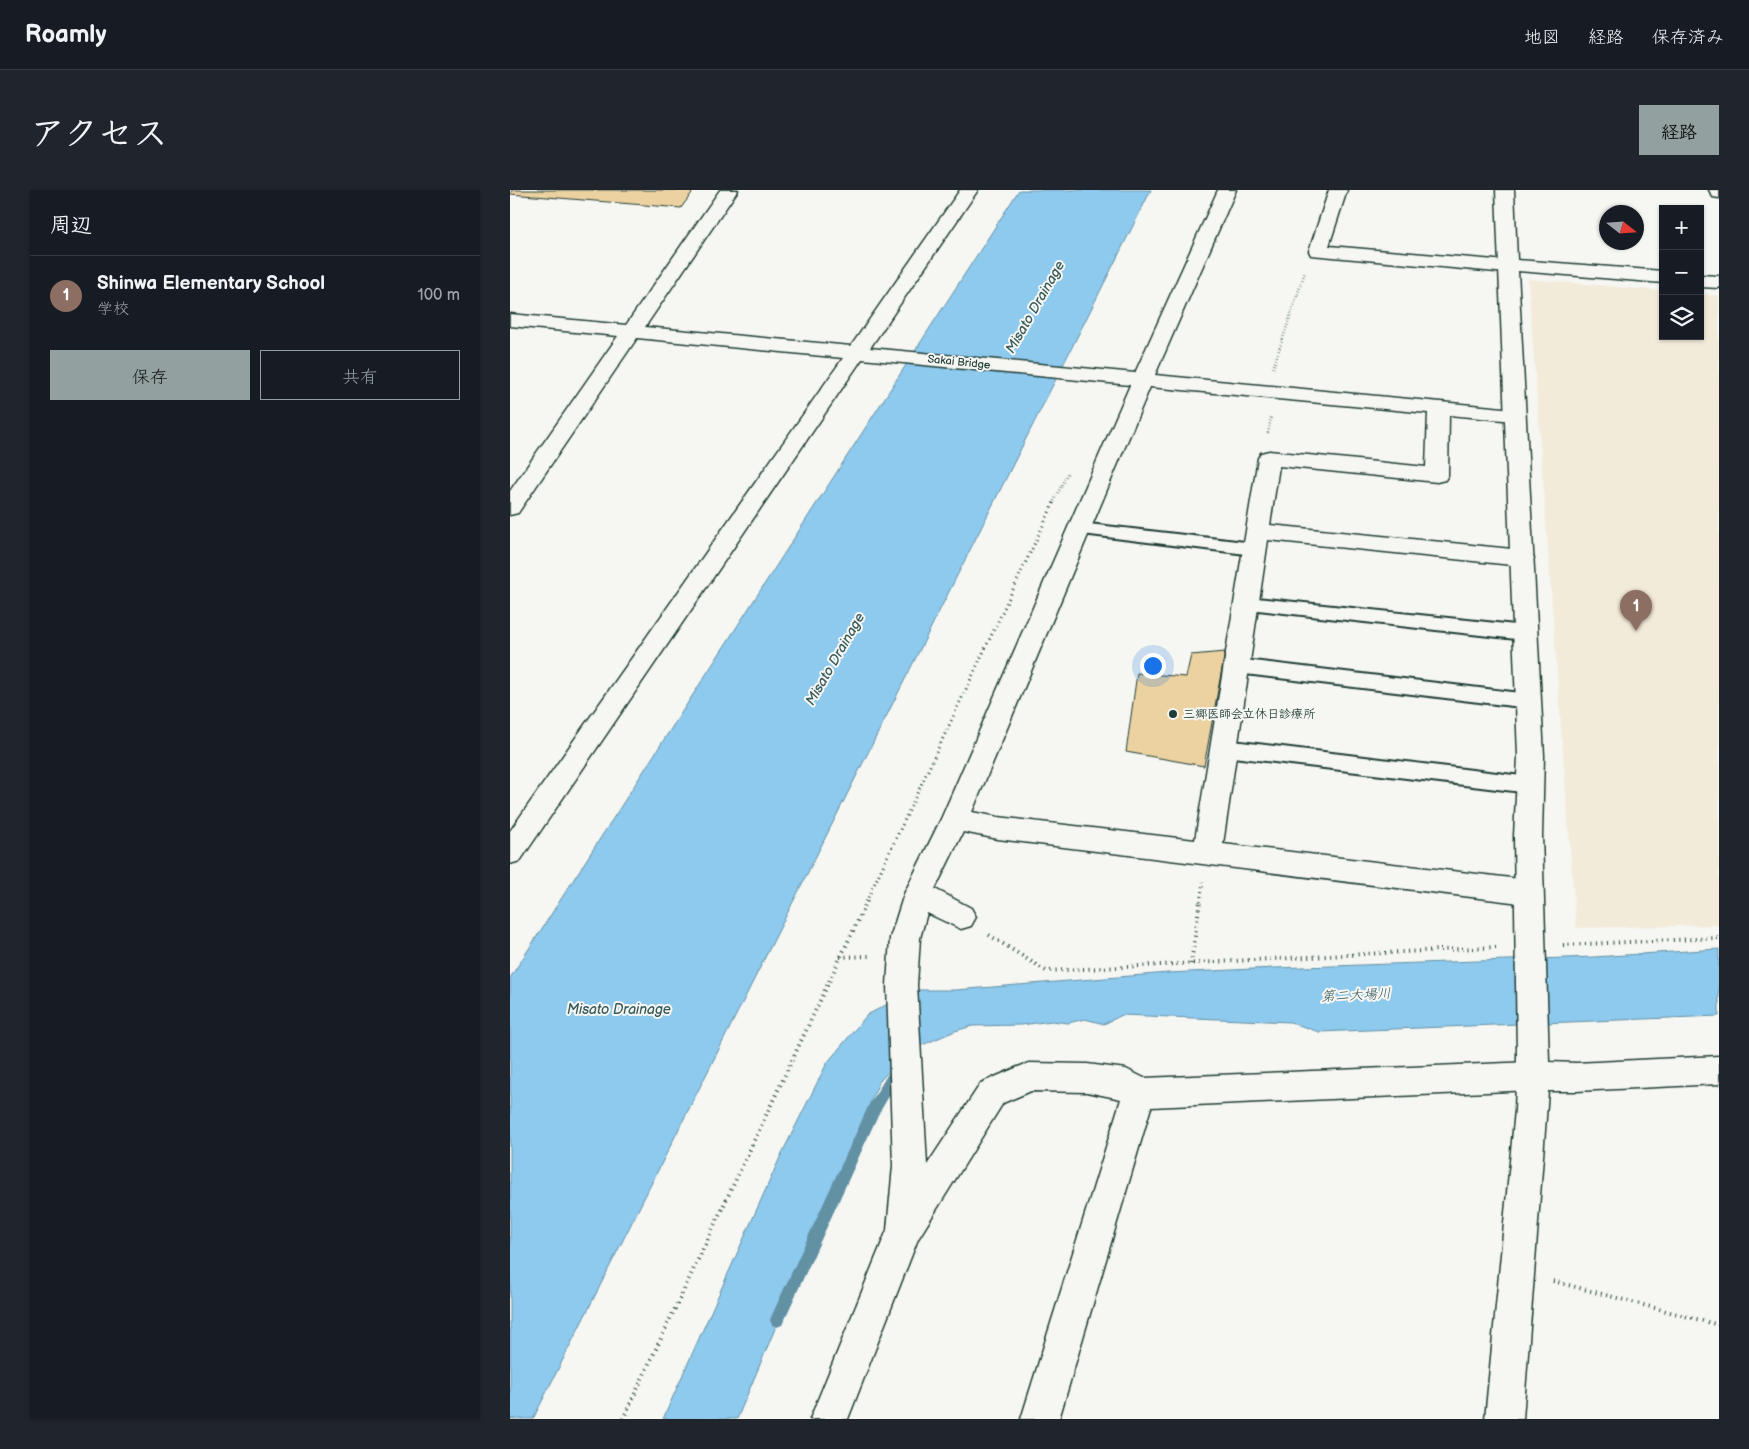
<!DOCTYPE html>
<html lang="ja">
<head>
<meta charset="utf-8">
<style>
	:root { --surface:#171b24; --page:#20242c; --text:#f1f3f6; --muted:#9ea1a6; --line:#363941; --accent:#92a19f }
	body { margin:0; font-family:"Balsamiq Sans","Klee One",sans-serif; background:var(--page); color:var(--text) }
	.controls { position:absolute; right:15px; top:15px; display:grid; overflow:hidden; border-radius:0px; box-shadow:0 1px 4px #0004 }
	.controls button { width:45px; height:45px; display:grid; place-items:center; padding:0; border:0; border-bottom:1px solid var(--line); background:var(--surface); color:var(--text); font:25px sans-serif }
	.compass { position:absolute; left:1089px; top:15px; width:45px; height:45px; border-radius:50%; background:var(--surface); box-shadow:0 1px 4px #0004; rotate:107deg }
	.you { position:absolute; left:642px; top:475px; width:18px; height:18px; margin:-12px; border:4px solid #fff; border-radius:50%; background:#1a73e8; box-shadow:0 0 0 8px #1a73e833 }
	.badge { display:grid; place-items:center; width:32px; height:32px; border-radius:50%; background:var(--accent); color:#fff; font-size:16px; font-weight:700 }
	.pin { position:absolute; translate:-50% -41px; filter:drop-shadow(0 1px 2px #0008) }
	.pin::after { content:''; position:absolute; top:26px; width:18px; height:15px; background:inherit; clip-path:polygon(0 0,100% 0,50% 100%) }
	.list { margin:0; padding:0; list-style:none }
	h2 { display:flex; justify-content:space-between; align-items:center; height:65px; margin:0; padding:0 20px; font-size:21px }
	h2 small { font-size:16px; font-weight:400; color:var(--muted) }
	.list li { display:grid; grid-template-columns:32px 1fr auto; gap:15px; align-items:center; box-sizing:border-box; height:80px; padding:0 20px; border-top:1px solid var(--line) }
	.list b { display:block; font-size:19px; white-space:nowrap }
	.list p { margin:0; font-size:16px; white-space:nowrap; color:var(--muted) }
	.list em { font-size:16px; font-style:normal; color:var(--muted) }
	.actions { display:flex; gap:10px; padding:15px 20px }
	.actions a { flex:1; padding:11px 0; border:1px solid var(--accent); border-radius:0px; text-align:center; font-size:18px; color:var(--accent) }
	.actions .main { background:var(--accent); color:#111 }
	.icon { flex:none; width:28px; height:28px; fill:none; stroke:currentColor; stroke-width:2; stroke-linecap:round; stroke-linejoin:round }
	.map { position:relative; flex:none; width:1209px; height:1229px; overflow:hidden; border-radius:0px }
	header { display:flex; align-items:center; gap:30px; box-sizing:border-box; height:70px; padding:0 25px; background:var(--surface); border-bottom:1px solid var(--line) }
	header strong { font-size:24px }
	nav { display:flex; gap:28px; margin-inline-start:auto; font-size:18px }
	.intro { display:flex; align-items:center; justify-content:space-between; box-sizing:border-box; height:120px; padding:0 30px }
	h1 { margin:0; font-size:35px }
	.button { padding:12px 22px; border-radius:0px; background:var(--accent); color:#111; font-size:18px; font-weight:700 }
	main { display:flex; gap:30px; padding:0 30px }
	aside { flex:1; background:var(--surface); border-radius:0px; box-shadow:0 1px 4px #0004 }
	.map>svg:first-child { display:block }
</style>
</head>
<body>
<header>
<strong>Roamly</strong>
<nav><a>地図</a><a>経路</a><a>保存済み</a></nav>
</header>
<div class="intro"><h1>アクセス</h1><a class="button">経路</a></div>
<main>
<aside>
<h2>周辺<small></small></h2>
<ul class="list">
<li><span class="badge" style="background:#8d6e63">1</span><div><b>Shinwa Elementary School</b><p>学校</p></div><em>100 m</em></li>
</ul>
<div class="actions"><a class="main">保存</a><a>共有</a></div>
</aside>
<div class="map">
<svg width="1209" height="1229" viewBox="0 0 1209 1229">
	<rect width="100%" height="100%" fill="#f6f6f2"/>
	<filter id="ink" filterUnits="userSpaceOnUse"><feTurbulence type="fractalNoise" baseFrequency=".02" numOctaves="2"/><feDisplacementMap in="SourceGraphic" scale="10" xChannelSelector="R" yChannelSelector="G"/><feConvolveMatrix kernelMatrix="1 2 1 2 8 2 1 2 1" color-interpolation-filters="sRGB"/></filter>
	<g filter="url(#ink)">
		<path fill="#f3ebda" d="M 1018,89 L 1153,101 L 1153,146 L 1190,146 L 1190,104 L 1209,106 L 1209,735 L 1066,738 Z"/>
		<g fill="#8ec9ee" stroke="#6291a4">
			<path d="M 509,0 L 641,0 L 23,1229 L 0,1229 L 0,788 Z"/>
			<path d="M 1209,759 L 1209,826 L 809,842 L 780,832 L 612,825 L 594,834 L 575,829 L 558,833 L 542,831 L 511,835 L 462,836 L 445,841 L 396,862 L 369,892 L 227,1229 L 153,1229 L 272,963 L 317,873 L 357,825 L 404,800 L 446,800 L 658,783 L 764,778 L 1084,767 Z"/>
		</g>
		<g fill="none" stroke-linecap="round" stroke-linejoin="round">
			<path fill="#6291a4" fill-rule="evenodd" d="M 388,873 L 393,875 L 395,879 L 368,925 L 272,1135 L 267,1137 L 262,1135 L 260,1130 L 262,1125 L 358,917 L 383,875 Z"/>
		</g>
		<g fill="#ecd1a1" stroke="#1f3d34">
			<path d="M 2,0 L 184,0 L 171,18 L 0,4 Z"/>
			<path d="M 715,462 L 694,576 L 616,562 L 627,483 L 676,487 L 681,465 Z"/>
		</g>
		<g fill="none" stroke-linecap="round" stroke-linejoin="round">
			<g stroke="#1f3d34" stroke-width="4">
				<g id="lane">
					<path d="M 570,333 L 744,353 L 750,355 L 753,359 L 750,363 L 744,365 L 564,343 L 561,339 L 564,335 Z"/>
					<path d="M 737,407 L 1015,436 L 1022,438 L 1025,443 L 1022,448 L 1015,450 L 730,418 L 728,413 L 730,408 Z"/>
					<path d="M 727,469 L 1019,504 L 1026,506 L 1029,511 L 1026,516 L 1019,518 L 727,483 L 720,481 L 717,476 L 720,471 Z"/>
					<path d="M 715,550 L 1020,587 L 1027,589 L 1031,595 L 1027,601 L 1020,603 L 715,566 L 708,563 L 705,558 L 708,553 Z"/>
				</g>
			</g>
			<g stroke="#1f3d34" stroke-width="3">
				<g id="street">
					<path d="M 210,0 L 228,0 L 135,137 L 341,156 L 450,0 L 468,0 L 360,158 L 625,183 L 708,0 L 726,0 L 645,185 L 1004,219 L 1011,221 L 1015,225 L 1011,229 L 1004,231 L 939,225 L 938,285 L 935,290 L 927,292 L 769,276 L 760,335 L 1012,360 L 1020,363 L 1024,368 L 1020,373 L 1012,376 L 758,350 L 713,654 L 1018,690 L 1028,694 L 1032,702 L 1028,710 L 1018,714 L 488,649 L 453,642 L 425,699 L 461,718 L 466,727 L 461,736 L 451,739 L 417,723 L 410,748 L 407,795 L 417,975 L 471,893 L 508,877 L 519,873 L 577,874 L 616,879 L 634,888 L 1022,872 L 1033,876 L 1038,886 L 1033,896 L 1022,900 L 641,917 L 549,1229 L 511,1229 L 611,909 L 577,902 L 521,901 L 493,913 L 408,1049 L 338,1229 L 300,1229 L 377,1040 L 383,976 L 377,795 L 380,748 L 394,704 L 431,629 L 620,195 L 352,169 L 10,671 L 0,674 L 0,641 L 333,168 L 127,148 L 8,323 L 0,325 L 0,301 L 108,146 L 0,136 L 0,124 L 116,135 ZM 640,197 L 918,223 L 916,277 L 759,261 L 751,263 L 748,268 L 685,650 L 488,627 L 462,622 Z"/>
					<path d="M 819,0 L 837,0 L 819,56 L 997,71 L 1004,73 L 1006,77 L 1004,81 L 997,83 L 801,65 L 799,61 Z"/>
					<path d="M 1199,0 L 1209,0 L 1209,8 L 1203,7 Z"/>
				</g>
			</g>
			<g stroke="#1f3d34" stroke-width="3">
				<g id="secondary">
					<path d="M 986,0 L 1004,0 L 1007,70 L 1153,81 L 1153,93 L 1008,81 L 1034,566 L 1032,646 L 1039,872 L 1066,873 L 1209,866 L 1209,894 L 1066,901 L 1038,901 L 1013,1229 L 975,1229 L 1005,920 L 1007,866 L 1004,646 L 1008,566 Z"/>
					<path d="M 1190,85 L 1209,86 L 1209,98 L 1190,97 Z"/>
				</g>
			</g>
			<g stroke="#1f3d34" stroke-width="2.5" stroke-dasharray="0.5 2.5" stroke-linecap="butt">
				<path d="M 763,178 L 795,82"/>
				<path d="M 758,243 L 761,227"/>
				<path d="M 544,311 L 558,282"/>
			</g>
			<g stroke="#1f3d34" stroke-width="3" stroke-dasharray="1 4" stroke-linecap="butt">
				<path d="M 356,712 L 545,310"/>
				<path d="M 690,712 L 693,692"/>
			</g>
			<g stroke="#1f3d34" stroke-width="4" stroke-dasharray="1 4.5" stroke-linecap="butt">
				<path d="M 479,745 L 536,781 L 987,757"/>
				<path d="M 1053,755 L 1209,748"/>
				<path d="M 330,767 L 361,766"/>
				<path d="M 681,774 L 690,711"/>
				<path d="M 1043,1091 L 1209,1135"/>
				<path d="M 113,1229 L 357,711"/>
			</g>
			<use href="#lane" fill="#f6f6f2" fill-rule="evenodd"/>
			<use href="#street" fill="#f6f6f2" fill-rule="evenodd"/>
			<use href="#secondary" fill="#f6f6f2" fill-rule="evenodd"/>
		</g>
	</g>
	<circle fill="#1f3d34" stroke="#f6f6f2" stroke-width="2" cx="663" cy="524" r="5"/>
	<g text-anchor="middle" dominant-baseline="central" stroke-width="4" stroke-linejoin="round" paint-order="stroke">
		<g font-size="11" fill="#1f3d34" stroke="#f6f6f2">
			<text transform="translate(449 172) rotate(6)">Sakai Bridge</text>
		</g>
		<g font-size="12" font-weight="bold" fill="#1f3d34" stroke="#f6f6f2" text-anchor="start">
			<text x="673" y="524">三郷医師会立休日診療所</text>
		</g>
		<g font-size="14" font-style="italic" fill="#355959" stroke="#f6f6f2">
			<text transform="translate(525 117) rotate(-60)">Misato Drainage</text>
			<text transform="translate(325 469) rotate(-60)">Misato Drainage</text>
			<text transform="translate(846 805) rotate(-3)">第二大場川</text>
			<text x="109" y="819">Misato Drainage</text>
		</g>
	</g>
</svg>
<div class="controls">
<button>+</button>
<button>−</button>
<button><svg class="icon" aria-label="layers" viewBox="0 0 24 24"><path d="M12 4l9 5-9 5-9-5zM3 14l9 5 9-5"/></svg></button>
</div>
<svg class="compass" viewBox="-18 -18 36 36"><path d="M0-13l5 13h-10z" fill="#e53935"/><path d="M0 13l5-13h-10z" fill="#9ea1a6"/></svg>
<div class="you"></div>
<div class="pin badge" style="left:1126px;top:441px;background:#8d6e63">1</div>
</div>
</main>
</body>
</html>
